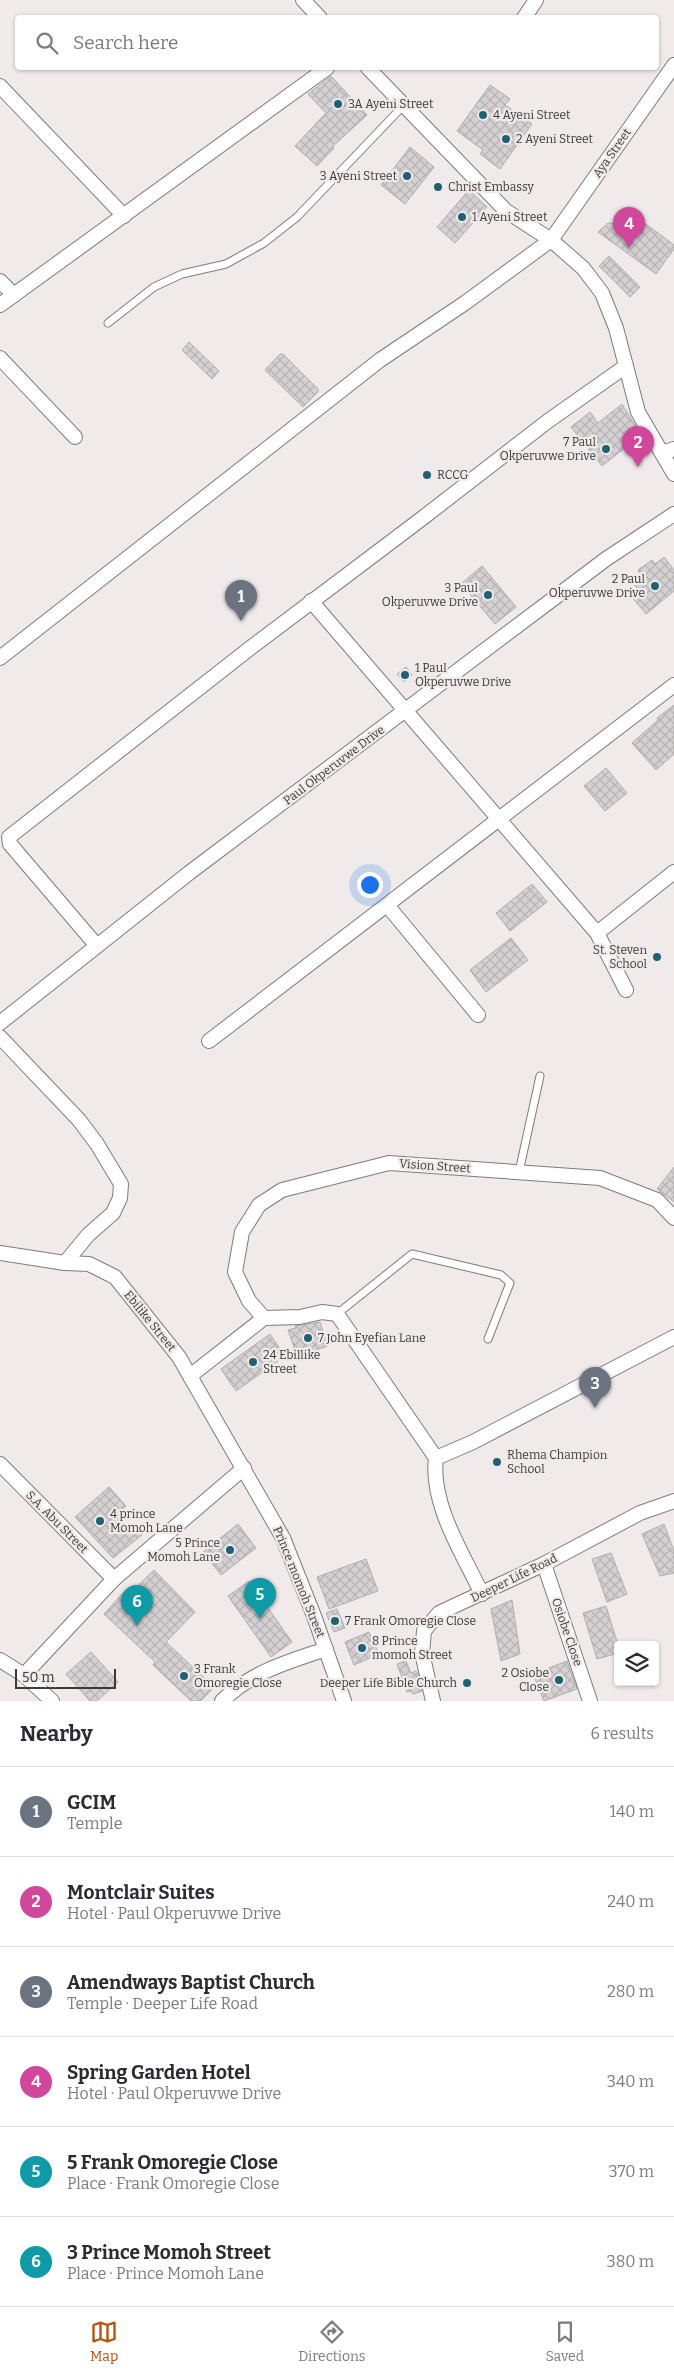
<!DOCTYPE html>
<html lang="en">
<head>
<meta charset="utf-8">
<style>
	:root { --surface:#fff; --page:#f7f7f7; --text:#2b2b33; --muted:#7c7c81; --line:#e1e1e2; --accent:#b45309 }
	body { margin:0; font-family:Bitter,serif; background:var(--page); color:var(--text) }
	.controls { position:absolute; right:15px; bottom:15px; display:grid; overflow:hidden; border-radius:5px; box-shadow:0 1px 4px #0004 }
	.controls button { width:45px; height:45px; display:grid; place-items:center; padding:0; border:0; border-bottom:1px solid var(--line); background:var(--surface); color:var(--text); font:25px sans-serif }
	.scale { position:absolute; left:15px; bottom:12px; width:101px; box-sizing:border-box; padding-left:5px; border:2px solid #3c3b3a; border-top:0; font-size:14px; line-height:18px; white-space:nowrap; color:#3c3b3a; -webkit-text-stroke:4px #f0ebea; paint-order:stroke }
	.you { position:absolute; left:369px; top:884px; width:18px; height:18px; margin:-12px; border:4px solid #fff; border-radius:50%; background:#1a73e8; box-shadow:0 0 0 8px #1a73e833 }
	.badge { display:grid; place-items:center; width:32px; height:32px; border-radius:50%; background:var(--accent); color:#fff; font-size:16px; font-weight:700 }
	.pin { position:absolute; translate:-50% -41px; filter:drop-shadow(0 1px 2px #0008) }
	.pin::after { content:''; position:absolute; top:26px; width:18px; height:15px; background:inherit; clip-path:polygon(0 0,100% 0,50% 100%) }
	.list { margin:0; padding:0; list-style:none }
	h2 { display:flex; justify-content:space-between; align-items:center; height:65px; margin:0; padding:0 20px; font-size:21px }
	h2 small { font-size:16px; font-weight:400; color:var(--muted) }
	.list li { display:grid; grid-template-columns:32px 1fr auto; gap:15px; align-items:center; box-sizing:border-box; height:90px; padding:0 20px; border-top:1px solid var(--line) }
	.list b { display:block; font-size:19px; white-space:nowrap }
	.list p { margin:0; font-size:16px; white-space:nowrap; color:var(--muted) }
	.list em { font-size:16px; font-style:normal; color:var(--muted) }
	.icon { flex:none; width:28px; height:28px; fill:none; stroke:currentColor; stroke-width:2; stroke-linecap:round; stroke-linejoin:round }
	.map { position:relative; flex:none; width:674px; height:1701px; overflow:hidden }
	.search { position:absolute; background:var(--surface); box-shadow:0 1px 4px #0004; left:15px; right:15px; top:15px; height:55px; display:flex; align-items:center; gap:12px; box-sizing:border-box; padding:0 18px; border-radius:5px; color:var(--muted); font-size:19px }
	.sheet { height:605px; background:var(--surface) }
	nav { display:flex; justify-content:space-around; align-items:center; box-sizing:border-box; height:70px; border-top:1px solid var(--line); background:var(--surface); font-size:14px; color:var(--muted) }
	nav a { display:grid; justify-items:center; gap:2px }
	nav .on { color:var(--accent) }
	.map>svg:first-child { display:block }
</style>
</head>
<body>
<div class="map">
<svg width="674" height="1701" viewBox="0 0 674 1701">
	<defs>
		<pattern id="building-cross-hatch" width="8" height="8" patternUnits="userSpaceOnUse" patternTransform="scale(1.25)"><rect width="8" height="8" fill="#d5d1d2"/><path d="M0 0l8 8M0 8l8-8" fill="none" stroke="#b8b4b5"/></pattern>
	</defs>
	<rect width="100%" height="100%" fill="#f0ebea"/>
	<g fill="url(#building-cross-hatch)" stroke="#b2aeaf">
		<path d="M 331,76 L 367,115 L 333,146 L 334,148 L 317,166 L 295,146 L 326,113 L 308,94 Z"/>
		<path d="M 490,85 L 510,99 L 505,105 L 532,124 L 500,169 L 480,154 L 483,150 L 457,131 Z"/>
		<path d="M 410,147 L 434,167 L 405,204 L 381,185 Z"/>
		<path d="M 469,190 L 487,207 L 455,243 L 437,227 Z"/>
		<path d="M 642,221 L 674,245 L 674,249 L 656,274 L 598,232 L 608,223 L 617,224 L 629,229 L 632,225 L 636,229 Z"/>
		<path d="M 609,256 L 640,287 L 630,297 L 599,266 Z"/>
		<path d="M 189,342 L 219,371 L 212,379 L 182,350 Z"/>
		<path d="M 280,354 L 283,354 L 318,389 L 318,392 L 303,407 L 265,370 Z"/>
		<path d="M 622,404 L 641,435 L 602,466 L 571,427 L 590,412 L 598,423 Z"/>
		<path d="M 664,557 L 674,570 L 674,591 L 646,614 L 631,596 L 639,590 L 632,582 L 641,575 L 638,570 L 652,560 L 655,564 Z"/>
		<path d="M 482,566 L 516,607 L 495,624 L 461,584 Z"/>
		<path d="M 406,667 L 412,675 L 404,682 L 397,674 Z"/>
		<path d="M 674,705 L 674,754 L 656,770 L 632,743 L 658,720 L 657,718 Z"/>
		<path d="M 606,768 L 627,793 L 605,811 L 584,786 Z"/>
		<path d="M 532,884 L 547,902 L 510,931 L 496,913 Z"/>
		<path d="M 511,938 L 528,960 L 486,992 L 470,970 Z"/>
		<path d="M 674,1167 L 674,1202 L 657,1189 Z"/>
		<path d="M 320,1322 L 328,1346 L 297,1356 L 288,1330 L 296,1328 L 295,1326 Z"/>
		<path d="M 270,1334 L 285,1356 L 236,1391 L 221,1369 Z"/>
		<path d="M 109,1487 L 126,1506 L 115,1515 L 130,1531 L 134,1527 L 142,1535 L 113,1558 L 75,1517 Z"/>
		<path d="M 238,1524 L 256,1548 L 221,1575 L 203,1552 Z"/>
		<path d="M 664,1524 L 674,1551 L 674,1573 L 660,1576 L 642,1534 Z"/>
		<path d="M 611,1553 L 627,1594 L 607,1602 L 592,1559 Z"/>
		<path d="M 366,1559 L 378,1591 L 329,1609 L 317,1577 Z"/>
		<path d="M 154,1570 L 195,1612 L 166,1642 L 214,1687 L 201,1701 L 191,1701 L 153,1665 L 155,1662 L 104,1614 L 123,1593 L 127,1596 Z"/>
		<path d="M 249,1581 L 292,1642 L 271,1657 L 228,1596 Z"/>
		<path d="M 512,1600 L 520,1654 L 501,1661 L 491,1609 Z"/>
		<path d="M 606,1606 L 618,1645 L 618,1653 L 597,1659 L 583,1613 Z"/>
		<path d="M 337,1609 L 345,1628 L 334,1632 L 326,1613 Z"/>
		<path d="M 369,1632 L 379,1654 L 354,1665 L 345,1642 Z"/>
		<path d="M 91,1652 L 118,1682 L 97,1701 L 90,1701 L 66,1674 Z"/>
		<path d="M 406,1661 L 411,1673 L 416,1671 L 418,1674 L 422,1691 L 413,1694 L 411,1691 L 407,1692 L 397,1664 Z"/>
		<path d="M 567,1661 L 577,1689 L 544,1701 L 533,1674 Z"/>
	</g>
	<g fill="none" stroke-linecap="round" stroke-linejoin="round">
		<g stroke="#7f7b7a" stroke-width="9">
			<g id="lane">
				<path d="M 108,323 L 154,287 L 182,274 L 226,264 L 264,243 L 297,217 L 404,105"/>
				<path d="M 519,1172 L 540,1076"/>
				<path d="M 337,1314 L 412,1254 L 501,1275 L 510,1283 L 488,1339"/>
			</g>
		</g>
		<g stroke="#7f7b7a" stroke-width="16">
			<g id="street">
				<path d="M 303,0 L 320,18"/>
				<path d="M 524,18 L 536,0"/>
				<path d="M 368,68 L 506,211 L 551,240 L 583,268 L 602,293 L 616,328 L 638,412 L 674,474"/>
				<path d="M 0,86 L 124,216"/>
				<path d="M 0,281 L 14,295"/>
				<path d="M 0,305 L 327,68"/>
				<path d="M 0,358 L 75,437"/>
				<path d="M 662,453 L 674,449"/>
				<path d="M 311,601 L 597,933 L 626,990"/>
				<path d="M 0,658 L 380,360 L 465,303 L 551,240 L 674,65"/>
				<path d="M 387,905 L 478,1015"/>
				<path d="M 597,933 L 674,872"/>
				<path d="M 97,946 L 10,844 L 9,837 L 249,649 L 420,520 L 548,421 L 626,366"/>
				<path d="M 0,1023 L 189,873 L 545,605 L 606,559 L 674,514"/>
				<path d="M 0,1037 L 79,1120 L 97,1144 L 121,1184 L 120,1198 L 113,1213 L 88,1235 L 65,1263"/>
				<path d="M 209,1041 L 674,685"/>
				<path d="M 0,1253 L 65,1263 L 89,1264 L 115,1277 L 179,1357 L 283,1538 L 314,1616 L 344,1701"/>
				<path d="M 264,1318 L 249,1301 L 235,1272 L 242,1232 L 259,1205 L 282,1190 L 389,1163 L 600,1178 L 657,1200 L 674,1218"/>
				<path d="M 190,1376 L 264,1318 L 300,1317 L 322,1312 L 337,1314 L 436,1458 C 430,1504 463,1554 482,1594"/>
				<path d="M 436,1458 L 473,1442 L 674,1337"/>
				<path d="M 0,1464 L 114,1579"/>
				<path d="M 544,1564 L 590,1701"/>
				<path d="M 0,1660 L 24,1675 L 52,1701"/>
				<path d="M 24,1675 L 114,1579 L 244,1468"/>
				<path d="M 222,1701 C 251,1672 288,1662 326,1649"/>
				<path d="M 433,1701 L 422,1653 L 424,1631 L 439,1613 L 544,1564 L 640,1513 L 674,1501"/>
			</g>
		</g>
		<use href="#lane" stroke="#fff" stroke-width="7"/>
		<use href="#street" stroke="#fff" stroke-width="14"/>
	</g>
	<g fill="#1f6074" stroke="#f0ebea" stroke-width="2">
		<circle cx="338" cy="104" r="5"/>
		<circle cx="483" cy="115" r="5"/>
		<circle cx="506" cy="139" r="5"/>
		<circle cx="407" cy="176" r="5"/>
		<circle cx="438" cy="187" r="5"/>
		<circle cx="462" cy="217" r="5"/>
		<circle cx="606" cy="449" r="5"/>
		<circle cx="427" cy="475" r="5"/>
		<circle cx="655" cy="586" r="5"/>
		<circle cx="488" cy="595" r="5"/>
		<circle cx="405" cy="675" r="5"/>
		<circle cx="657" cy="957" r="5"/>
		<circle cx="308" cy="1338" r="5"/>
		<circle cx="253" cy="1362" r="5"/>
		<circle cx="497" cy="1462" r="5"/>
		<circle cx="100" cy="1521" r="5"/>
		<circle cx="230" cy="1550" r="5"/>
		<circle cx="335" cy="1621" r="5"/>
		<circle cx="362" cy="1648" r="5"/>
		<circle cx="184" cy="1676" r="5"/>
		<circle cx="559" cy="1680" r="5"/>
		<circle cx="467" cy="1683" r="5"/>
	</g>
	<g text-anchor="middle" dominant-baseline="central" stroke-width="4.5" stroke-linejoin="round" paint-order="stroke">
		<g font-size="12" fill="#3c3b3a" stroke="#f0ebea" text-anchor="start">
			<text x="348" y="104">3A Ayeni Street</text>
			<text x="493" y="115">4 Ayeni Street</text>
			<text x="516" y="139">2 Ayeni Street</text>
			<text x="397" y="176" text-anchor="end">3 Ayeni Street</text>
			<text x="448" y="187">Christ Embassy</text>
			<text x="472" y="217">1 Ayeni Street</text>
			<text x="596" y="442" text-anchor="end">7 Paul<tspan x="596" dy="14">Okperuvwe Drive</tspan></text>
			<text x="437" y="475">RCCG</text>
			<text x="645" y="579" text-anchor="end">2 Paul<tspan x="645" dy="14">Okperuvwe Drive</tspan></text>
			<text x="478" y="588" text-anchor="end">3 Paul<tspan x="478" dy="14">Okperuvwe Drive</tspan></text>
			<text x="415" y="668">1 Paul<tspan x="415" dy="14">Okperuvwe Drive</tspan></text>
			<text x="647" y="950" text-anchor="end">St. Steven<tspan x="647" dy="14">School</tspan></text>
			<text x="318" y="1338">7 John Eyefian Lane</text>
			<text x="263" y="1355">24 Ebillike<tspan x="263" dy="14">Street</tspan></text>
			<text x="507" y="1455">Rhema Champion<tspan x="507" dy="14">School</tspan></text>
			<text x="110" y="1514">4 prince<tspan x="110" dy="14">Momoh Lane</tspan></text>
			<text x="220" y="1543" text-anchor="end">5 Prince<tspan x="220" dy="14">Momoh Lane</tspan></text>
			<text x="345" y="1621">7 Frank Omoregie Close</text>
			<text x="372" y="1641">8 Prince<tspan x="372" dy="14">momoh Street</tspan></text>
			<text x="194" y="1669">3 Frank<tspan x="194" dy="14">Omoregie Close</tspan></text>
			<text x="549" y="1673" text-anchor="end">2 Osiobe<tspan x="549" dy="14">Close</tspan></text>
			<text x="457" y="1683" text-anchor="end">Deeper Life Bible Church</text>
		</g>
		<g font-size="12" fill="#3c3b3a" stroke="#f0ebea">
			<text transform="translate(612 153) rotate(-55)">Aya Street</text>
			<text transform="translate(334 765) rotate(-37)">Paul Okperuvwe Drive</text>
			<text transform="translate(435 1166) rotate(4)">Vision Street</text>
			<text transform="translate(150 1321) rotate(51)">Ebilike Street</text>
			<text transform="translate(57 1522) rotate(45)">S.A. Abu Street</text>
			<text transform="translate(514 1578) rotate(-26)">Deeper Life Road</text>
			<text transform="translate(299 1582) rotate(68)">Prince momoh Street</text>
			<text transform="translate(567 1632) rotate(71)">Osiobe Close</text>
		</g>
	</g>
</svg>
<div class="controls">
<button><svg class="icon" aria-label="layers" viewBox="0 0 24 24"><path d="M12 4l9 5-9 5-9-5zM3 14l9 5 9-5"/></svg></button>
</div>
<div class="scale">50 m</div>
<div class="you"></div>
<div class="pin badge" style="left:241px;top:621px;background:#6b7280">1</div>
<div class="pin badge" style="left:638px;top:467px;background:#d1479c">2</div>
<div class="pin badge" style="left:595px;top:1408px;background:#6b7280">3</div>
<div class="pin badge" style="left:629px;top:248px;background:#d1479c">4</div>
<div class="pin badge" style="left:260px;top:1619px;background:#0f9aa8">5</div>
<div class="pin badge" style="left:137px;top:1626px;background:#0f9aa8">6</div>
<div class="search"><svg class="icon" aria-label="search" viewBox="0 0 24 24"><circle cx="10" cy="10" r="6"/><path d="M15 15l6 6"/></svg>Search here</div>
</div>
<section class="sheet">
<h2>Nearby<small>6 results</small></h2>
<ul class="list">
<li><span class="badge" style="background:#6b7280">1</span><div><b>GCIM</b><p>Temple</p></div><em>140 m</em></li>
<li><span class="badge" style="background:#d1479c">2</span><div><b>Montclair Suites</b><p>Hotel · Paul Okperuvwe Drive</p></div><em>240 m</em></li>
<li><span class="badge" style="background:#6b7280">3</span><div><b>Amendways Baptist Church</b><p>Temple · Deeper Life Road</p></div><em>280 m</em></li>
<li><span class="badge" style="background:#d1479c">4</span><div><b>Spring Garden Hotel</b><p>Hotel · Paul Okperuvwe Drive</p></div><em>340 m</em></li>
<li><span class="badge" style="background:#0f9aa8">5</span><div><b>5 Frank Omoregie Close</b><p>Place · Frank Omoregie Close</p></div><em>370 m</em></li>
<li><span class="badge" style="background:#0f9aa8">6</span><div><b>3 Prince Momoh Street</b><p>Place · Prince Momoh Lane</p></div><em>380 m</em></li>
</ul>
</section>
<nav>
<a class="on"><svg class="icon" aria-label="map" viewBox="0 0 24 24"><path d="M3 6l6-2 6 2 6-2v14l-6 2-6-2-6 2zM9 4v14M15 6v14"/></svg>Map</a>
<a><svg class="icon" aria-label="directions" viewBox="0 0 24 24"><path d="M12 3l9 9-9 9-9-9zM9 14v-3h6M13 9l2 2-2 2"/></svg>Directions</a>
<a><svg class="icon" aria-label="saved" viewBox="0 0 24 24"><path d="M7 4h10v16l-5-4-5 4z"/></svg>Saved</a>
</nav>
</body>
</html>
